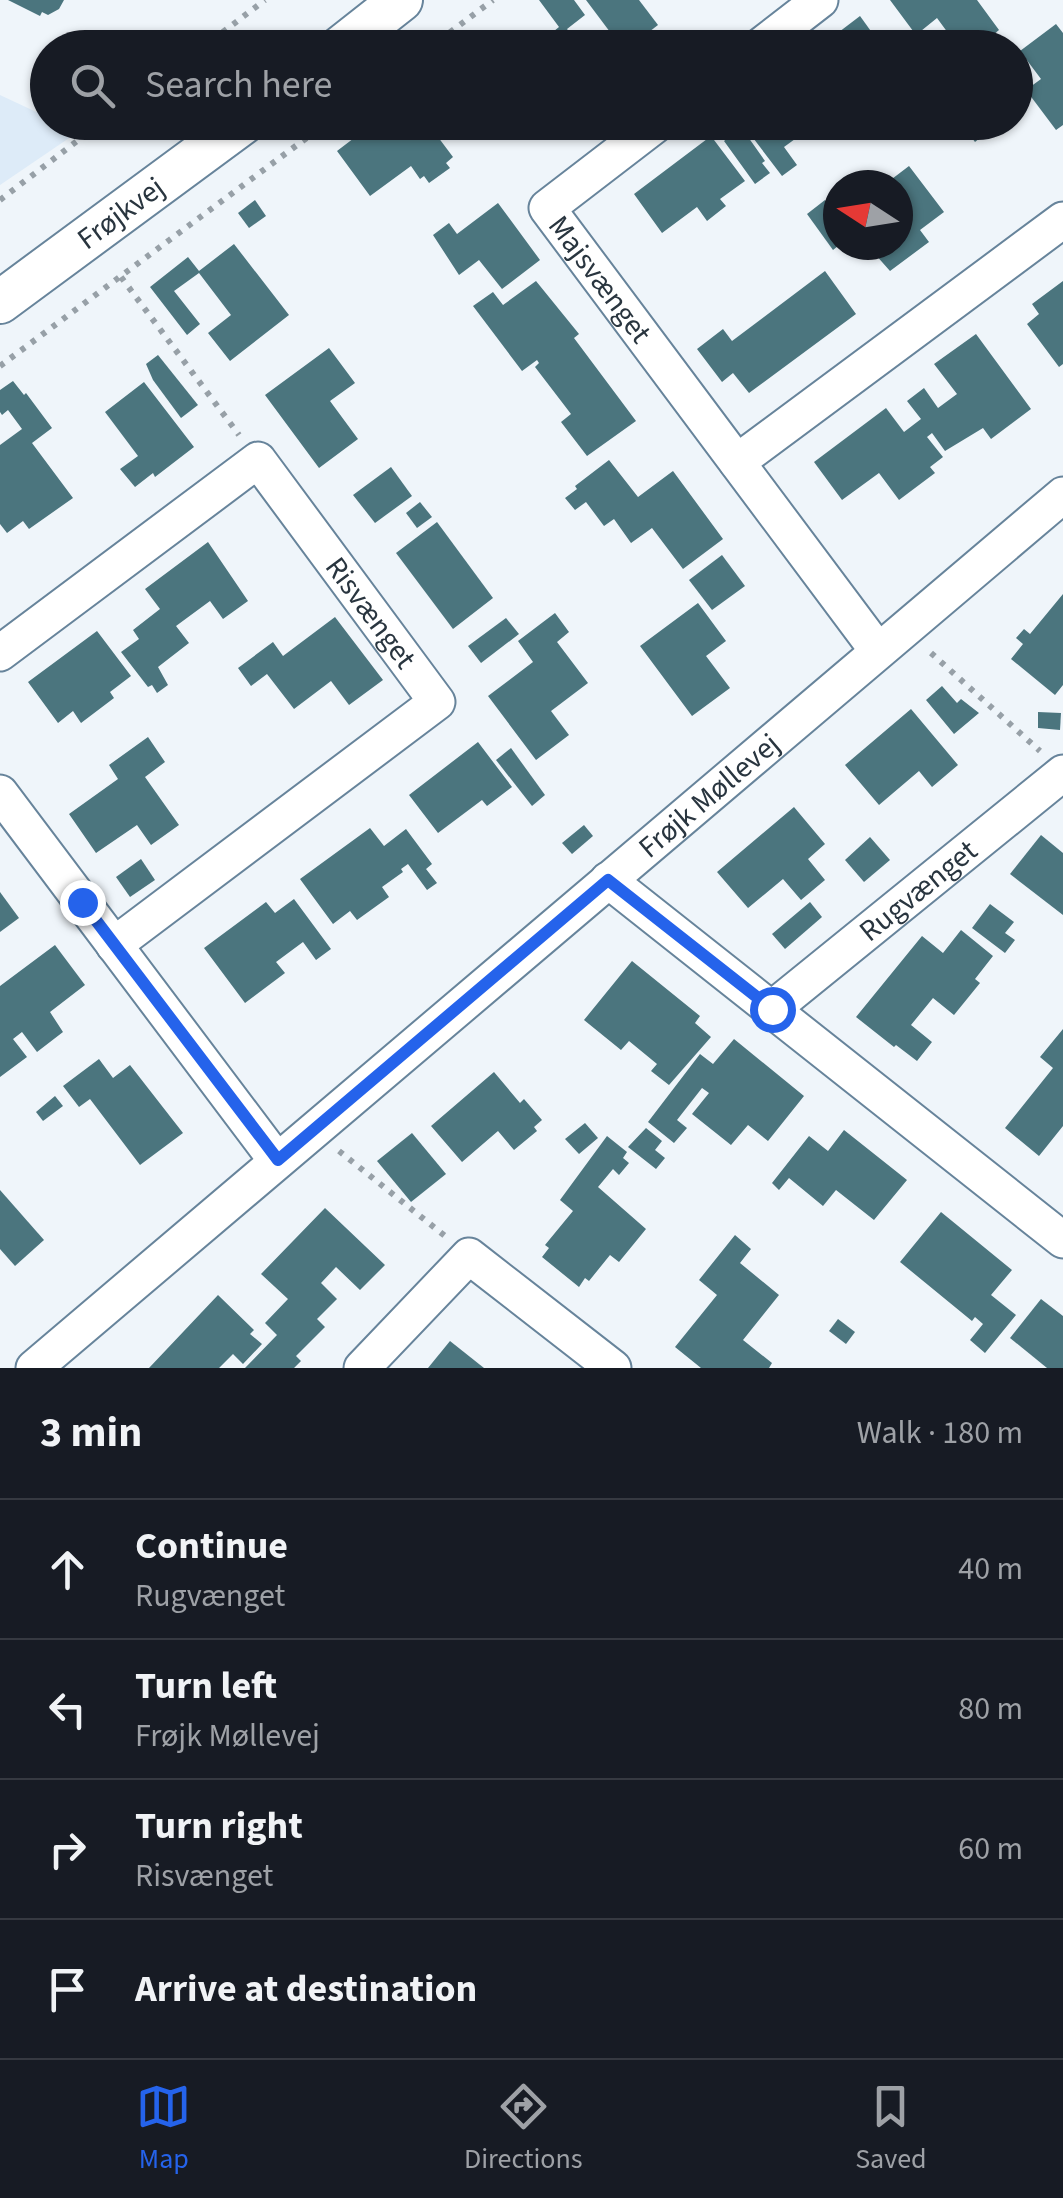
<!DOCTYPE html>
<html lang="en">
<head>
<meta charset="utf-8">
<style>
	:root { --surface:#171b24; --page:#242831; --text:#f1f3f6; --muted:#9ea1a6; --line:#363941; --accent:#2563eb }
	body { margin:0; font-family:"Source Sans 3",sans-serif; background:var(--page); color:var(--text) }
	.compass { position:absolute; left:823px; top:170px; width:90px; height:90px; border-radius:50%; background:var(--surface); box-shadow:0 2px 8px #0004; rotate:282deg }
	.stop { position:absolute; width:30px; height:30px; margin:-22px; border:8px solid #2563eb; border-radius:50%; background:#fff }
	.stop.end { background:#2563eb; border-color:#fff; box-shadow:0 2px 10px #0008 }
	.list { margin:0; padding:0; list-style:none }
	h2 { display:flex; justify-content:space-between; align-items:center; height:130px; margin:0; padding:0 40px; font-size:42px }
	h2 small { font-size:32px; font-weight:400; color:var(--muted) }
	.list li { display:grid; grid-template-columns:65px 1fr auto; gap:30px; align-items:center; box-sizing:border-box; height:140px; padding:0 40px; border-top:2px solid var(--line) }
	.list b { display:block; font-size:38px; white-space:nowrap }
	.list p { margin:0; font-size:32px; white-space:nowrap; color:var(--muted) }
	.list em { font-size:32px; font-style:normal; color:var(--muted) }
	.icon { flex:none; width:55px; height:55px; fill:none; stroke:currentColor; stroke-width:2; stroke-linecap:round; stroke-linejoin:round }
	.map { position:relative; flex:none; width:1063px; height:1368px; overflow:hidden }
	.search { position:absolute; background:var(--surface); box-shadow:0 2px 8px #0004; left:30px; right:30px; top:30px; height:110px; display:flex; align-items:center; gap:25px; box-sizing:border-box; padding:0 35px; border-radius:55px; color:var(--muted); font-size:38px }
	.sheet { height:690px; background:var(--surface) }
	nav { display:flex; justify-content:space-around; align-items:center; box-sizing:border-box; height:140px; border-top:2px solid var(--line); background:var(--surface); font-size:28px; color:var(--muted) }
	nav a { display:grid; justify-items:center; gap:5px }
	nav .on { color:var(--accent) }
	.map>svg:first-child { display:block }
</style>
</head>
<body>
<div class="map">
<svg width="1063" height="1368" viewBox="0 0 1063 1368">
	<rect width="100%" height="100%" fill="#eff5fa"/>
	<path fill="#ddebf8" d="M 0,95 L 47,117 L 48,122 L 58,123 L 78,132 L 0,185 Z"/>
	<g fill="#4b757e">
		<path d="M 8,0 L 64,0 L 59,9 L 48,15 L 42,12 L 40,16 Z"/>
		<path d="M 539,0 L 574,0 L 585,15 L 567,29 L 581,48 L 533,48 L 559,27 Z"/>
		<path d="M 586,0 L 639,0 L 658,25 L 628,48 L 622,48 Z"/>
		<path d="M 890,0 L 977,0 L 999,30 L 977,48 L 959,48 L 937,18 L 916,35 Z"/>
		<path d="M 860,16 L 883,48 L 818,48 Z"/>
		<path d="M 1056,24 L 1063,33 L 1063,125 L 1056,130 L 1026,90 L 1041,79 L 1020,51 Z"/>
		<path d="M 375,122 L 449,122 L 435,133 L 453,157 L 446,163 L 450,168 L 429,183 L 424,176 L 420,179 L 411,166 L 370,196 L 337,151 Z"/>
		<path d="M 741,122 L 783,122 L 795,139 L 784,147 L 797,165 L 782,176 Z"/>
		<path d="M 828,122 L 858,122 L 839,137 Z"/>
		<path d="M 966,122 L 978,122 L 986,133 L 975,142 L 962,125 Z"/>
		<path d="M 741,127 L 765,161 L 762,163 L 770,173 L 755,184 L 724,141 Z"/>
		<path d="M 711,136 L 745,181 L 720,199 L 726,206 L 707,221 L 697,207 L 662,233 L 634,194 Z"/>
		<path d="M 909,166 L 944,212 L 920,230 L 929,242 L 890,271 L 867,245 L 898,245 L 898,185 L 884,185 Z"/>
		<path d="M 255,200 L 266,216 L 249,228 L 238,213 Z"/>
		<path d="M 825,200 L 838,218 L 838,246 L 833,250 L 807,214 Z"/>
		<path d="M 498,203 L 540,260 L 502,289 L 479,260 L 459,275 L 433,235 L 449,223 L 457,234 Z"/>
		<path d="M 234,244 L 289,315 L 230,361 L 208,333 L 231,315 L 199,273 L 174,291 L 200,324 L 187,335 L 150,287 L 188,257 L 199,271 Z"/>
		<path d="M 825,271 L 856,314 L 749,393 L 733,373 L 722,382 L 697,349 L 723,329 L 732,341 Z"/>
		<path d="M 536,281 L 579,334 L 574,338 L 636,421 L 587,456 L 561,422 L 571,414 L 535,367 L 539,363 L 537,360 L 522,371 L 473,306 L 493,292 L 503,305 Z"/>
		<path d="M 1063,281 L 1063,364 L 1059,367 L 1027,324 L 1039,314 L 1032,304 Z"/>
		<path d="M 976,334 L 1031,409 L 991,439 L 983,428 L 945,451 L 932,433 L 927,437 L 943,457 L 930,467 L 935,473 L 899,500 L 879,473 L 842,500 L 814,462 L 886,408 L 904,432 L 921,419 L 907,401 L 924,388 L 938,408 L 957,394 L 934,364 Z"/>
		<path d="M 329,348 L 355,383 L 330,401 L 358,439 L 319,468 L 265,395 Z"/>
		<path d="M 158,355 L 198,405 L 181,418 L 153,380 L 146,364 Z"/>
		<path d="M 13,381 L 24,395 L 26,393 L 52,428 L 32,443 L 73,498 L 29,529 L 23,521 L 7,533 L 0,524 L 0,445 L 22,429 L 8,410 L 2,415 L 0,412 L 0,390 Z"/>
		<path d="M 144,382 L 194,447 L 155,477 L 153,473 L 135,487 L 120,469 L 138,456 L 105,412 Z"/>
		<path d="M 609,460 L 638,497 L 673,471 L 723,539 L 683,569 L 652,528 L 631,543 L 614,519 L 604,526 L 586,502 L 575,510 L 565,498 L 577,489 L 575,486 Z"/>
		<path d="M 391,467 L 412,496 L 375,523 L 353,495 Z"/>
		<path d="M 420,502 L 432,517 L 417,528 L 406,513 Z"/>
		<path d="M 437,522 L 493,598 L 453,629 L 396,553 Z"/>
		<path d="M 208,542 L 248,601 L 223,619 L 210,601 L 176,626 L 189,643 L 158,667 L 168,685 L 157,693 L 152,685 L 148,687 L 121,652 L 139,639 L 133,630 L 160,609 L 145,589 Z"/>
		<path d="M 722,555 L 745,586 L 712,610 L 689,580 Z"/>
		<path d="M 1063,594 L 1063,685 L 1055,695 L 1011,659 L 1023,644 L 1016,638 L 1024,629 L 1030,634 Z"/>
		<path d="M 698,603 L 726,641 L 706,656 L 730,688 L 692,716 L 640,646 Z"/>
		<path d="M 555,613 L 569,632 L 557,642 L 588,683 L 551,711 L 569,735 L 536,760 L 488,696 L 533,662 L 518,641 Z"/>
		<path d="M 335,617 L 383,680 L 349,705 L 331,681 L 294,709 L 267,674 L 251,686 L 238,668 L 273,642 L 283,656 Z"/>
		<path d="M 506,618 L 519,634 L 481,663 L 468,646 Z"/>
		<path d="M 97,631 L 131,676 L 110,692 L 114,698 L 81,723 L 73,711 L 58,723 L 28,682 Z"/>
		<path d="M 942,686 L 957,703 L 961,699 L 979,713 L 954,734 L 926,700 Z"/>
		<path d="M 911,709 L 958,765 L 932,787 L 919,771 L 879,805 L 845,765 Z"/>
		<path d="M 1038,712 L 1061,713 L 1060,730 L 1038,728 Z"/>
		<path d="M 148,737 L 165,762 L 145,777 L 179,825 L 151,845 L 137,825 L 96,853 L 69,814 L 118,779 L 109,765 Z"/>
		<path d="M 478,742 L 512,787 L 487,806 L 482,800 L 438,833 L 409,795 Z"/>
		<path d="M 511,748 L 545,795 L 532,806 L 496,760 Z"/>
		<path d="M 794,807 L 825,844 L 808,859 L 825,880 L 801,900 L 783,879 L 748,908 L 717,872 Z"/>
		<path d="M 584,825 L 593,836 L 572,854 L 562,843 Z"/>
		<path d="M 370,828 L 384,846 L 406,829 L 432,864 L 426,869 L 437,883 L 427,890 L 408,864 L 401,869 L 403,872 L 382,887 L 389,897 L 357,920 L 350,911 L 333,924 L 300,879 Z"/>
		<path d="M 1041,835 L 1063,853 L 1063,915 L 1010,874 Z"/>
		<path d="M 870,837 L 890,860 L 864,882 L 845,860 Z"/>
		<path d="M 141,859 L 155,880 L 130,897 L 116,877 Z"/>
		<path d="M 0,892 L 19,918 L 0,932 Z"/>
		<path d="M 294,899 L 331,949 L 316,960 L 303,942 L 276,962 L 285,973 L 245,1003 L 204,948 L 266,902 L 275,913 Z"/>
		<path d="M 810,902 L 822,917 L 785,949 L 772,934 Z"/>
		<path d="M 990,904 L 1014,922 L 1005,933 L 1015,940 L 1005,953 L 972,928 Z"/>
		<path d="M 961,930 L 993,956 L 975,979 L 980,983 L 954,1015 L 933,998 L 911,1025 L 932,1042 L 917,1061 L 896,1045 L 894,1047 L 856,1017 L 922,936 L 943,953 Z"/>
		<path d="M 55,945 L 85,985 L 50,1012 L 63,1032 L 37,1052 L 22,1032 L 13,1039 L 27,1057 L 0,1077 L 0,986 Z"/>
		<path d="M 632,961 L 700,1016 L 695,1023 L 711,1037 L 669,1085 L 651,1071 L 657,1064 L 629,1041 L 621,1050 L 584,1020 Z"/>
		<path d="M 1063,1029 L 1063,1126 L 1039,1156 L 1005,1128 L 1053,1068 L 1040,1057 Z"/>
		<path d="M 734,1039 L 804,1096 L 768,1141 L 748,1125 L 731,1145 L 692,1114 L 709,1093 L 702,1088 L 677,1120 L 687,1128 L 674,1143 L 648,1122 L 700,1054 L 713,1064 Z"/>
		<path d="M 99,1059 L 113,1078 L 130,1065 L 183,1133 L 140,1165 L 90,1099 L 79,1107 L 63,1086 Z"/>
		<path d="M 494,1072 L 520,1103 L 524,1099 L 542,1120 L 534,1127 L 537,1131 L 514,1150 L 498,1131 L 462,1162 L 431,1126 Z"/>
		<path d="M 55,1096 L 63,1106 L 43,1121 L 36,1112 Z"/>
		<path d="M 585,1123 L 598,1138 L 579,1154 L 565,1139 Z"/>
		<path d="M 646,1128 L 662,1141 L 655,1150 L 665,1158 L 656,1169 L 628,1147 Z"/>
		<path d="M 844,1130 L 907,1180 L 874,1220 L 836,1190 L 823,1206 L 789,1178 L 779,1190 L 772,1183 L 809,1136 L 828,1151 Z"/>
		<path d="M 412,1133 L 446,1174 L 411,1202 L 377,1161 Z"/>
		<path d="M 607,1136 L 627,1152 L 623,1158 L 629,1163 L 619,1175 L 613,1169 L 598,1187 L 646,1229 L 619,1262 L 610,1255 L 589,1281 L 585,1278 L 579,1287 L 542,1257 L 549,1248 L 545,1245 L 573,1211 L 560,1200 Z"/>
		<path d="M 0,1190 L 44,1240 L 15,1266 L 0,1249 Z"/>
		<path d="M 325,1208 L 385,1265 L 360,1290 L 336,1267 L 321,1283 L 337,1299 L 317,1319 L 325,1327 L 296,1356 L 301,1361 L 294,1368 L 245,1368 L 277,1335 L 265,1323 L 288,1299 L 261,1274 Z"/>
		<path d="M 941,1212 L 1012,1270 L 991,1295 L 1016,1315 L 985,1353 L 970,1340 L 983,1324 L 975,1317 L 972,1321 L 900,1262 Z"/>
		<path d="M 735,1235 L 751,1249 L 740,1263 L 779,1295 L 743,1340 L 772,1363 L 769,1368 L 701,1368 L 675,1347 L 717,1295 L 699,1280 Z"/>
		<path d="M 218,1295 L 254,1330 L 250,1334 L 262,1344 L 243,1364 L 233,1354 L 219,1368 L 149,1368 Z"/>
		<path d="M 1041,1299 L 1063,1316 L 1063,1368 L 1047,1368 L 1010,1338 Z"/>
		<path d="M 838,1319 L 855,1332 L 846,1344 L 829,1331 Z"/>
		<path d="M 450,1341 L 484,1368 L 428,1368 Z"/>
	</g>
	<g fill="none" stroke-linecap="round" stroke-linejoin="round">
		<g stroke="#67849b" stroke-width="39">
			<g id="minor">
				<path d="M 758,48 L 820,0"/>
				<path id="s1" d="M 659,122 L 547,208 L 878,651"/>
				<path d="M 737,462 L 1063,220"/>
				<path id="s2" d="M 0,653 L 258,460 L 437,702 L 114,945"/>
				<path d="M 0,793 L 277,1161"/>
				<path d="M 608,880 L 1063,1240"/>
				<path id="s3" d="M 772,1009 L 1063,773"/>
				<path id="s4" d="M 34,1368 L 1063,495"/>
				<path d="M 362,1368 L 469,1256 L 613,1368"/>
			</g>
		</g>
		<g stroke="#67849b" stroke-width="46">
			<g id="tertiary">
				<path d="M 340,48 L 401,0"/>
				<path id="s5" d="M 0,302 L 244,122"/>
			</g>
		</g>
		<g stroke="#97a0a7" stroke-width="6" stroke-dasharray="5 8" stroke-linecap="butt">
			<path d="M 202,48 L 265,0"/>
			<path d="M 429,48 L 493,0"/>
			<path d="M 0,200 L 102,122"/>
			<path d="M 121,277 L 239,435"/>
			<path d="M 0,366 L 328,122"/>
			<path d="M 931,653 L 1040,751"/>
			<path d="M 339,1151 L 445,1236"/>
		</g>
		<use href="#minor" stroke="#fff" stroke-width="35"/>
		<use href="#tertiary" stroke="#fff" stroke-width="42"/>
	</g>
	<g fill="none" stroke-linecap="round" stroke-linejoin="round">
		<path stroke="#2563eb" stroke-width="12" d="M 82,902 L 278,1160 L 608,880 L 772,1009"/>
	</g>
	<g text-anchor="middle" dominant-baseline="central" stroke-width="10" stroke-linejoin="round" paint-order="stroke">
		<g font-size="30" fill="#29353f" stroke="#eff5fa">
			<text stroke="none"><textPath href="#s5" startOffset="150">Frøjkvej</textPath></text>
			<text stroke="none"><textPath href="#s1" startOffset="230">Majsvænget</textPath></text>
			<text stroke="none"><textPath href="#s2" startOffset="512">Risvænget</textPath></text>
			<text stroke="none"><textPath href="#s4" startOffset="885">Frøjk Møllevej</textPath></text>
			<text stroke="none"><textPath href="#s3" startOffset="188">Rugvænget</textPath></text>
		</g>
	</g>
</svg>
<svg class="compass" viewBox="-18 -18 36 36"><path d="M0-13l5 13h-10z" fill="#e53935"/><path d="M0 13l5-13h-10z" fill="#9ea1a6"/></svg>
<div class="stop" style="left:772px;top:1009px"></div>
<div class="stop end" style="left:82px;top:902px"></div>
<div class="search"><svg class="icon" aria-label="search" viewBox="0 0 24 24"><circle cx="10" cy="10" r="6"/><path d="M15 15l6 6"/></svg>Search here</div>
</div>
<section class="sheet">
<h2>3 min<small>Walk · 180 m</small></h2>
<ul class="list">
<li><svg class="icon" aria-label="ahead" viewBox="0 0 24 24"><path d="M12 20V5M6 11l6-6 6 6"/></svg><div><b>Continue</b><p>Rugvænget</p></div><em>40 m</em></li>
<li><svg class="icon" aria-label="left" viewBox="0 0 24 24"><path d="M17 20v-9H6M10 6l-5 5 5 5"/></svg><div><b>Turn left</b><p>Frøjk Møllevej</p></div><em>80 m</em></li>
<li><svg class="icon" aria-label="right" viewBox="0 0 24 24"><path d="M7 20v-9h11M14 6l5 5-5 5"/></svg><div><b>Turn right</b><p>Risvænget</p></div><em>60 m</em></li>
<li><svg class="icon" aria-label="arrive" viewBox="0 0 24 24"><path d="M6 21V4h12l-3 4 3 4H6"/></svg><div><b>Arrive at destination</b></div></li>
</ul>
</section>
<nav>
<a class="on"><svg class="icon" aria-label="map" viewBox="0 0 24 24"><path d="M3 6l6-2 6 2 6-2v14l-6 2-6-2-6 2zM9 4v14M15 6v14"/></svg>Map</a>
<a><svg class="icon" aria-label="directions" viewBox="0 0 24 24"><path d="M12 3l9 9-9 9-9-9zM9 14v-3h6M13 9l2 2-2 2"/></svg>Directions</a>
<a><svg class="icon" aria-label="saved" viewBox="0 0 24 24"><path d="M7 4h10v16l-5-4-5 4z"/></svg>Saved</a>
</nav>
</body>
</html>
